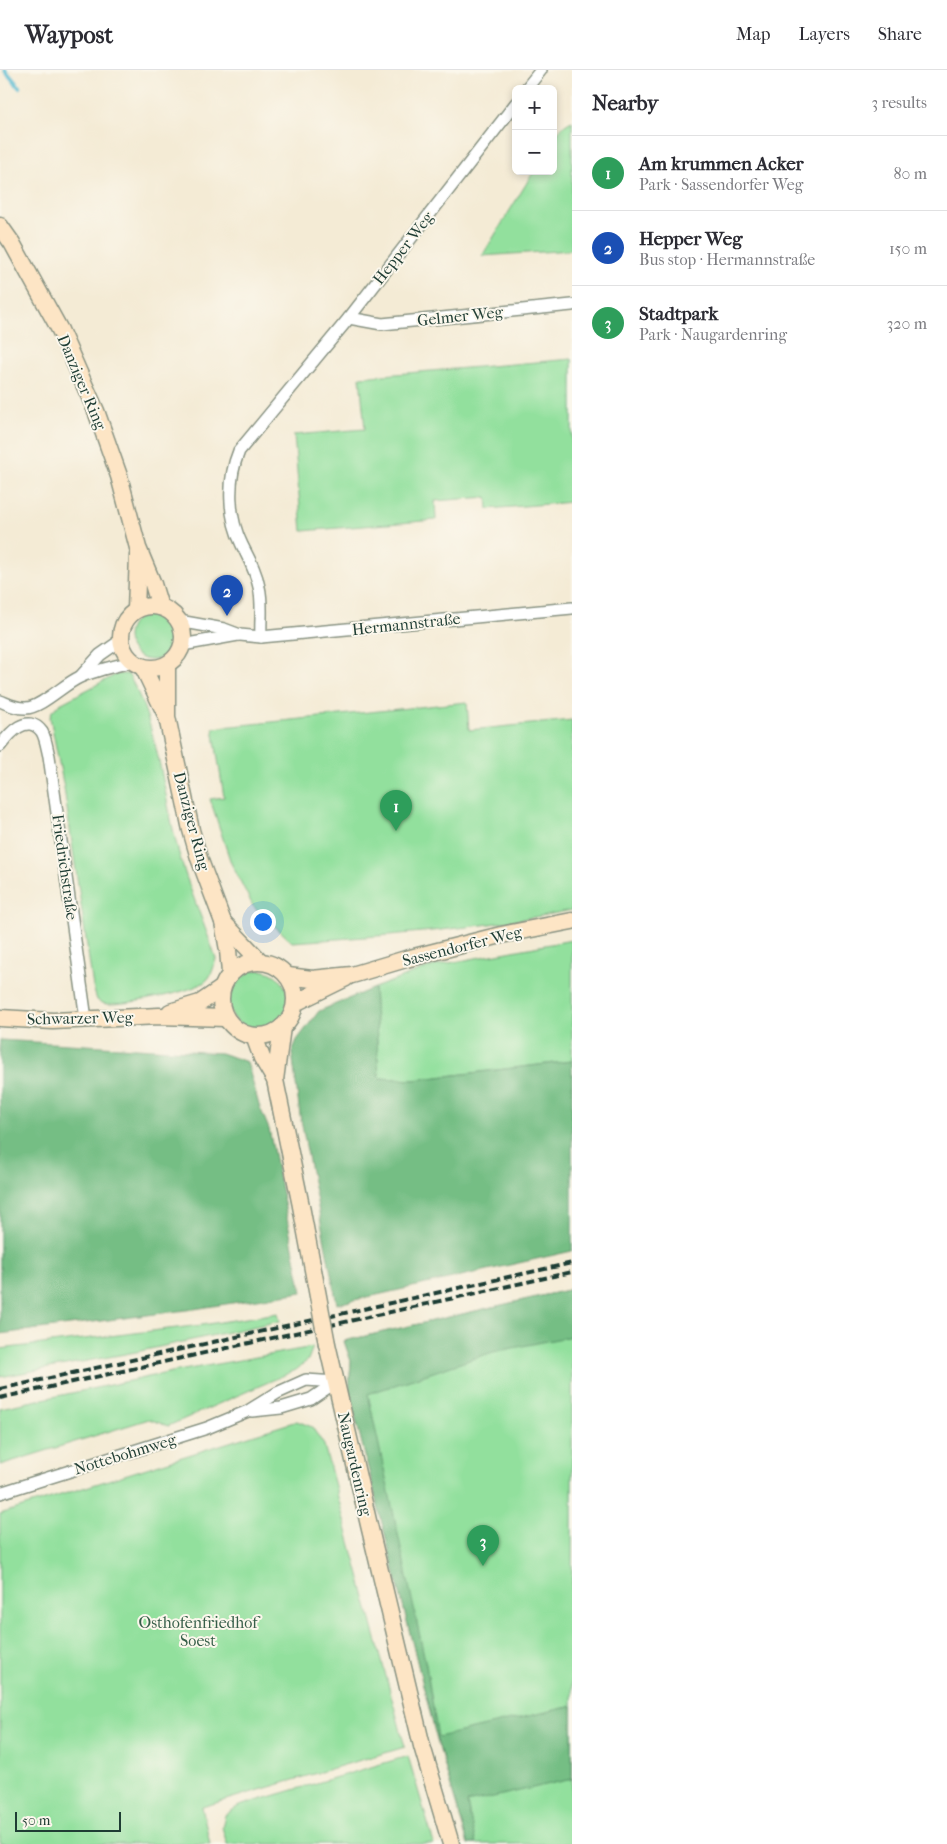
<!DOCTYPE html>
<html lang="en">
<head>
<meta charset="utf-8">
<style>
	:root { --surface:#fff; --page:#f7f7f7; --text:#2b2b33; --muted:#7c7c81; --line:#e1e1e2; --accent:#111827 }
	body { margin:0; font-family:"IM FELL French Canon",serif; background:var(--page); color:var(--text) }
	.controls { position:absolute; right:15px; top:15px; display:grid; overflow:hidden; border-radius:8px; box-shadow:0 2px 8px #0003 }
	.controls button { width:45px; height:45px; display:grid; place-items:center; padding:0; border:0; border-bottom:1px solid var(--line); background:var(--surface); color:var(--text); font:25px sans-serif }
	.scale { position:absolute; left:15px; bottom:12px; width:106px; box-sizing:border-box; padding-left:5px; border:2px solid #1f3d34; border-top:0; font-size:14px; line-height:18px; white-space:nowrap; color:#1f3d34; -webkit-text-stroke:4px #fbf7ec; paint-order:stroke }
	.you { position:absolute; left:262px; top:851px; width:18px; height:18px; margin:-12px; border:4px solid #fff; border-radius:50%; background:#1a73e8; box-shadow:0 0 0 8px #1a73e833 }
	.badge { display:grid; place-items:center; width:32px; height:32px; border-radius:50%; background:var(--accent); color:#fff; font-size:16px; font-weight:700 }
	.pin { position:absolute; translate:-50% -41px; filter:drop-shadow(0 1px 2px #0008) }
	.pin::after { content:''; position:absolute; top:26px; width:18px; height:15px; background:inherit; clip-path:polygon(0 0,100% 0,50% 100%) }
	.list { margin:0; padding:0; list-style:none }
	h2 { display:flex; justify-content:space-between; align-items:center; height:65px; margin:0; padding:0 20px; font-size:21px }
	h2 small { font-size:16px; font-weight:400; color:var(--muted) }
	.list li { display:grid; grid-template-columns:32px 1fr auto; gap:15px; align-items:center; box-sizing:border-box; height:75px; padding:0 20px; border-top:1px solid var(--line) }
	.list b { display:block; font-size:19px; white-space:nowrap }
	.list p { margin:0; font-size:16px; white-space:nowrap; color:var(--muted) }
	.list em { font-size:16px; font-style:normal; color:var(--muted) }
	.map { position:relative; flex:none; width:572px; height:1774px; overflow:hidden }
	header { display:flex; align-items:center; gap:30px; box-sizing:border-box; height:70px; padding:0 25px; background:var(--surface); border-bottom:1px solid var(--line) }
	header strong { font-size:24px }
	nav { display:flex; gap:28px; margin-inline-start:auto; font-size:18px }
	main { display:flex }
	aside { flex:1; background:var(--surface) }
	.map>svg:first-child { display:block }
</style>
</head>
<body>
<header>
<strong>Waypost</strong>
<nav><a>Map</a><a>Layers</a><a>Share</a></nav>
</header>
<main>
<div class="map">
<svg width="572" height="1774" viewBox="0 0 572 1774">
	<rect width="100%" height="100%" fill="#fbf7ec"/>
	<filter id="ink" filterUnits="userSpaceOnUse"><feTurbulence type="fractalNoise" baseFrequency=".02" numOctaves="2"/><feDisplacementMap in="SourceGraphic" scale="10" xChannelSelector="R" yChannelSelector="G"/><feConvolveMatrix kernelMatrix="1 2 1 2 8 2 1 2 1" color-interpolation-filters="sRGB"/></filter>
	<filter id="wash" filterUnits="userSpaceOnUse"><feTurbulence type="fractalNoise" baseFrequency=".0096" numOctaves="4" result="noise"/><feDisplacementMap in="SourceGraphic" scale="20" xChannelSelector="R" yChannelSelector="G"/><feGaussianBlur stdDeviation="1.12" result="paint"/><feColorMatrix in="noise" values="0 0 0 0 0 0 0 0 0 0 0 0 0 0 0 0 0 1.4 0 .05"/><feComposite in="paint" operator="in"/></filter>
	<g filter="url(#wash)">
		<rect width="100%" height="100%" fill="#f4ebd5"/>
		<g fill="#92e09d" stroke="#588e68">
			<path d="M 572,51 L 572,180 L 482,186 L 534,101 L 553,101 C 553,81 550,61 572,51 Z"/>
			<path d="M 572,289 L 572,432 L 488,439 L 487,427 L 435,431 L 436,450 L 302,461 L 294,365 L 365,359 L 360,307 Z"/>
			<circle cx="151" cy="567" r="23"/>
			<path d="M 117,604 L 128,604 C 158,654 163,723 178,780 C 188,817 204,852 216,889 C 214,896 212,905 207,910 C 196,922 125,935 108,934 C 104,934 100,932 97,930 L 93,917 L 64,718 L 50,647 L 52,641 L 60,634 Z"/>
			<path d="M 467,632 L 469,660 L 572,650 L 572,840 C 480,859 386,866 292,872 L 253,836 L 231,793 L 210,729 L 224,727 L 213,658 Z"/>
			<path d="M 572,870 L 572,991 L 413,1010 L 379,1008 L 374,918 L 433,896 Z"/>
			<circle cx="258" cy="930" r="30"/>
			<path d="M 572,1219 L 572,1774 L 468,1774 L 437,1670 L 349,1322 L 351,1291 L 344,1271 Z"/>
			<path d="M 278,1243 L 280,1251 L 136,1282 L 0,1307 L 0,1279 L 202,1255 Z"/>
			<path d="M 313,1277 L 308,1290 L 296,1300 L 168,1356 L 149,1349 L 0,1395 L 0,1338 L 172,1302 Z"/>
			<path d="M 297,1351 L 312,1357 L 324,1375 L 405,1677 L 202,1737 L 210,1774 L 0,1774 L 0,1444 Z"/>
			<path d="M 408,1686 L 434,1774 L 227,1774 L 222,1757 L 225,1745 L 239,1736 Z"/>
		</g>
		<g fill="#75be84" stroke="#4a7e5c">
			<path d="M 374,918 L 379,1008 L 413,1010 L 572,991 L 572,1181 L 337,1234 L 300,1045 L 292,982 L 297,970 L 319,941 Z"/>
			<path d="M 0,970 L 221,983 L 247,992 L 259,1035 L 269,1059 L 302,1222 L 194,1239 L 0,1264 Z"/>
			<path d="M 572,1219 L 572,1266 L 493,1282 L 368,1324 L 426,1595 L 438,1667 L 572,1636 L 572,1709 L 467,1733 L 476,1774 L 468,1774 L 437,1670 L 349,1322 L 351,1291 L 344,1271 Z"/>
		</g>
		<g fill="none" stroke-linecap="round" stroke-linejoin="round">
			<path stroke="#53bad1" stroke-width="4.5" d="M 5,0 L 19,17"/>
		</g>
	</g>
	<g filter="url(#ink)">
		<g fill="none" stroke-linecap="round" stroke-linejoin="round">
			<g stroke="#8a9484" stroke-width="14">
				<g id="street">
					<path d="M 526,19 L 541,0"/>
					<path d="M 349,248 L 382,254 L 572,235"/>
					<path d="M 179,551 L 224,559 L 240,565 L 261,567 L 572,538"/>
					<path d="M 261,567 C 260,551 263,533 259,517 C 256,501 249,489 242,475 C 228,447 227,410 239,381 L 349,248 L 516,33"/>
					<path d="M 182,575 L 238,565"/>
					<path d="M 81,606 L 100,585 L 120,571"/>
					<path d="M 0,631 C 8,634 17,639 26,638 C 42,637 64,614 80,607 C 97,600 114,596 132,592"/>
					<path d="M 0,676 C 9,664 27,642 42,662 C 46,669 47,679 49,686 L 86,949"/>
					<path d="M 252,1341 L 281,1338 L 311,1329 L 336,1312"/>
					<path d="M 0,1423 L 207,1358 L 248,1341 L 277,1323 L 306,1310 L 336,1312"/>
				</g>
			</g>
			<g stroke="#8a9484" stroke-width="19">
				<g id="secondary">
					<path d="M 0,156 L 12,173 L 60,260 L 96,341 L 119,406 L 138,478 L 153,514 L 160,537"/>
					<circle cx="152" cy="567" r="31"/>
					<path d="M 136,540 L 138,485"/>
					<path d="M 167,595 L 167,647 L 191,760 L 199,788 L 223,852 L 228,880 L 230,903"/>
					<path d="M 143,597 L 166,645"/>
					<path d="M 223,852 L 260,891"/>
					<circle cx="258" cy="929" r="37"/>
					<path d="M 288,906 L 312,909 L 352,905 L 406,889 L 501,865 L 572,851"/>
					<path d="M 295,933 L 346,908"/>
					<path d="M 170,942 L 200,933 L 222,918"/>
					<path d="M 0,948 L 53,951 L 159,946 L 225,948"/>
					<path d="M 282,957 L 275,1010 L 301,1136"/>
					<path d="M 254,966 L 262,988 L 275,1010"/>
					<path d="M 327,1274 L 369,1455 L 422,1676 L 451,1774"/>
				</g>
			</g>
			<use href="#street" stroke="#fff" stroke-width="11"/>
			<use href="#secondary" stroke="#fde5c5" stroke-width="16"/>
			<g stroke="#1f3d34" stroke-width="4" stroke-dasharray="8 4" stroke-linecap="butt">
				<path d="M 0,1319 L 572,1193"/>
				<path d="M 0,1328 L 572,1202"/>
			</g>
			<g stroke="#8a9484" stroke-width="19" stroke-linecap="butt">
				<path id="secondary-bridge" d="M 301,1136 L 327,1274"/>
			</g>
			<use href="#secondary-bridge" stroke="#fde5c5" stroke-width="16"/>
		</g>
	</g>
	<g text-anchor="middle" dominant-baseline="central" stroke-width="4" stroke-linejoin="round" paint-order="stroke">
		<g font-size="16" fill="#1f3d34" stroke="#fbf7ec">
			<text transform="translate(403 178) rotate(-52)">Hepper Weg</text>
			<text transform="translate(460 246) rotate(-6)">Gelmer Weg</text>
			<text transform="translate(82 312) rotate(67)">Danziger Ring</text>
			<text transform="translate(406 554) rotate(-6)">Hermannstraße</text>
			<text transform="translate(192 751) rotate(75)">Danziger Ring</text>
			<text transform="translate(65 797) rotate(82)">Friedrichstraße</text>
			<text transform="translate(462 876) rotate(-14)">Sassendorfer Weg</text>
			<text transform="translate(80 948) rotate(-1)">Schwarzer Weg</text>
			<text transform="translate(125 1384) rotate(-17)">Nottebohmweg</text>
			<text transform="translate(355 1394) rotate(77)">Naugardenring</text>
		</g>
		<g font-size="16" fill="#365e49" stroke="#fbf7ec">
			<text x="198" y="1552">Osthofenfriedhof<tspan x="198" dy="18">Soest</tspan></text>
		</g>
	</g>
</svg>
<div class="controls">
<button>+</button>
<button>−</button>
</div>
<div class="scale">50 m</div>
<div class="you"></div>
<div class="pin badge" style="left:396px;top:761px;background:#2e9e5b">1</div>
<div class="pin badge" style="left:227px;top:546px;background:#1a4fb4">2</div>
<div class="pin badge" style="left:483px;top:1496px;background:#2e9e5b">3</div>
</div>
<aside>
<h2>Nearby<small>3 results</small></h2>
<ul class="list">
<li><span class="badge" style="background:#2e9e5b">1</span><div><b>Am krummen Acker</b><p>Park · Sassendorfer Weg</p></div><em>80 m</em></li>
<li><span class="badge" style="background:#1a4fb4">2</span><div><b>Hepper Weg</b><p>Bus stop · Hermannstraße</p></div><em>150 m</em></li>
<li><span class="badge" style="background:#2e9e5b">3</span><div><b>Stadtpark</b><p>Park · Naugardenring</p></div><em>320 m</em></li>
</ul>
</aside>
</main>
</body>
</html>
